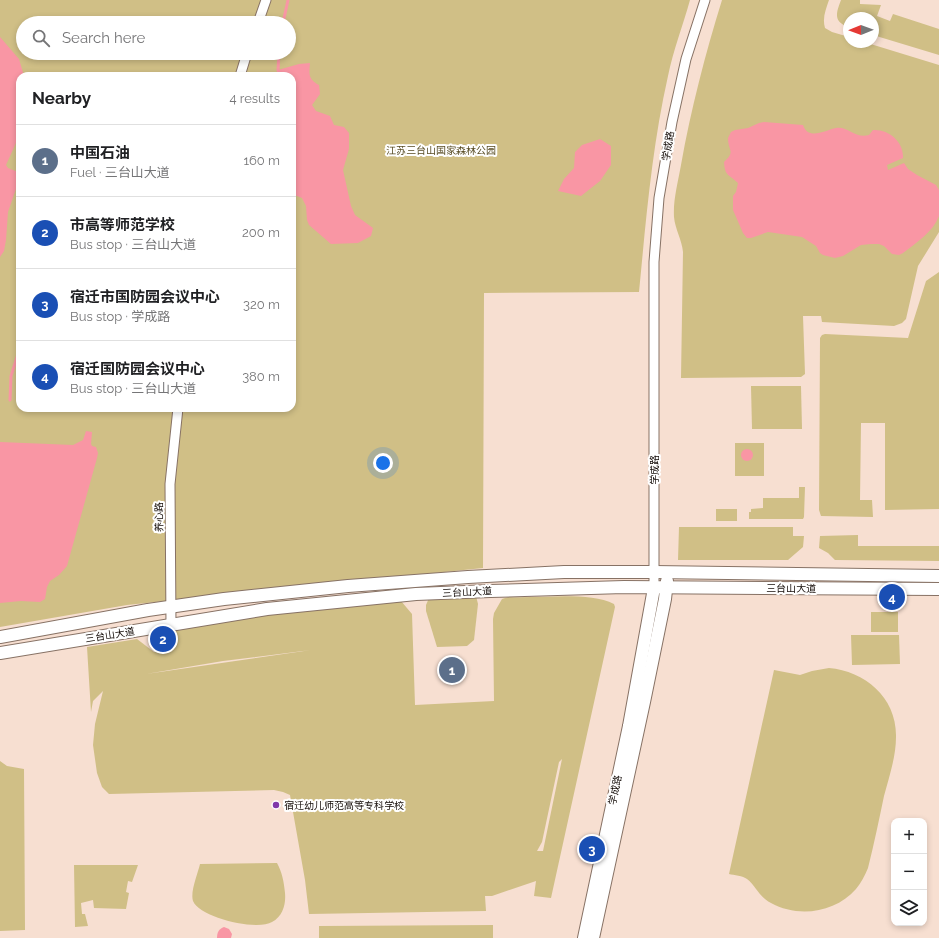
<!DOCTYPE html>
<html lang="en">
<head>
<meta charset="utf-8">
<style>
	:root { --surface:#fff; --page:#f2f2f2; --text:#202124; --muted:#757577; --line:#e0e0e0; --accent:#8139ab }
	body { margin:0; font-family:Raleway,"Noto Sans SC",sans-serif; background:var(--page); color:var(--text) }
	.controls { position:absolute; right:12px; bottom:12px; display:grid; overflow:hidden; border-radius:8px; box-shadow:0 2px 6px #0003 }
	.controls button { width:36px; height:36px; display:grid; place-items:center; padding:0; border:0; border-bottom:1px solid var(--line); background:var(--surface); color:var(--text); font:20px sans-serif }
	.compass { position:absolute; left:843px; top:12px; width:36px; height:36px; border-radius:50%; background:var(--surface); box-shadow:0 2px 6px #0003; rotate:269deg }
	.you { position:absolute; left:383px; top:463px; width:14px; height:14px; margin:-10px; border:3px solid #fff; border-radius:50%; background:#1a73e8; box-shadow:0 0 0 6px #1a73e833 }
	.badge { display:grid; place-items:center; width:26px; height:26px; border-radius:50%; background:var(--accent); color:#fff; font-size:13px; font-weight:700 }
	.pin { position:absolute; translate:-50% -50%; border:2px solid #fff; box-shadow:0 1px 4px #0006 }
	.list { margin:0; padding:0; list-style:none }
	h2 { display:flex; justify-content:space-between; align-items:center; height:52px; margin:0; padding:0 16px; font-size:17px }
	h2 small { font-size:13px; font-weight:400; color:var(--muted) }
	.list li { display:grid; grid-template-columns:26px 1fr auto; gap:12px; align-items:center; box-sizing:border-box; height:72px; padding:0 16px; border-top:1px solid var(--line) }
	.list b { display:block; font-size:15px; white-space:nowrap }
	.list p { margin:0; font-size:13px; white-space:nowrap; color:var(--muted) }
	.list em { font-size:13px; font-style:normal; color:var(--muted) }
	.icon { flex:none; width:22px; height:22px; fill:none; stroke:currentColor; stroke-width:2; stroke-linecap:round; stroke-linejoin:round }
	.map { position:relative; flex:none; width:939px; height:938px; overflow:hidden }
	.search { position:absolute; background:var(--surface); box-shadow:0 2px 6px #0003; left:16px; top:16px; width:280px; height:44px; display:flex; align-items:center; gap:10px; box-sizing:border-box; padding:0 14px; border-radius:22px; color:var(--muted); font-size:15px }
	.panel { position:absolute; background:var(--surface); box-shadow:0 2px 6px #0003; left:16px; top:72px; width:280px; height:340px; border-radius:12px }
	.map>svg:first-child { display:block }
</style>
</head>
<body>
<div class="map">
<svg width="939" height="938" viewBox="0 0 939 938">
	<rect width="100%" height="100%" fill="#f7dfd1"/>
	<g fill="#d0bf86" fill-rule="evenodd">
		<path d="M 0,0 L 690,0 C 683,25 673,51 668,76 C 652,147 646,220 639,292 L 484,293 L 483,568 L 127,605 L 0,627 ZM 23,23 L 289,23 L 289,53 L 23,53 ZM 20,76 L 292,76 L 292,408 L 20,408 Z"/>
		<path d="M 722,0 L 829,0 C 826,9 822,18 825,28 L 832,32 L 849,37 L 849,42 L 864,42 L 939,65 L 939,232 L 918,266 L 906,319 L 902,323 L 894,326 L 822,322 L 821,316 L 803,316 L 805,374 L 801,377 L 681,378 L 683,252 C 682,240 675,229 674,217 C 673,200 678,182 681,165 C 691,109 705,55 722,0 Z"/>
		<path d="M 841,0 L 860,0 L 860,4 L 881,5 L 877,16 L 890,21 L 893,14 L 939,29 L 939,55 L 873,35 L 873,18 L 849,18 L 849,27 C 833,22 836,13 841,0 Z"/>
		<path d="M 939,272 L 939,509 L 885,510 L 885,423 L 861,423 L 860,500 L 872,500 L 873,517 L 821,516 L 819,510 L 820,338 L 822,335 L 825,334 L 908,338 L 926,281 Z"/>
		<path d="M 751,386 L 801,386 L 802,429 L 752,429 Z"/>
		<rect x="735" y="443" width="29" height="33"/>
		<path d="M 799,487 L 805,487 L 804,517 L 803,519 L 749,519 L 749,512 L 751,512 L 751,509 L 763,508 L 763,498 L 799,498 Z"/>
		<rect x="716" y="509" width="21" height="12"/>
		<path d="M 679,527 L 793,527 L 793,536 L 804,536 L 803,547 L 788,560 L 678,560 Z"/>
		<path d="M 858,535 L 858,546 L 939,546 L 939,561 L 835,560 L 828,553 L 819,548 L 820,536 Z"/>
		<path d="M 476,596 L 478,604 L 474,640 L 467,646 L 437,647 L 426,611 L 426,605 L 429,598 Z"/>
		<path d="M 508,597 C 538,599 588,591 614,604 L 615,607 L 551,898 L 534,896 L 536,881 L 492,896 L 485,896 L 486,911 L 309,914 L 305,880 L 290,795 L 283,792 L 274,790 L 109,794 L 102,787 L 97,773 L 93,745 L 95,724 L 103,691 L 93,701 L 91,712 L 87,647 L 137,639 L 154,652 L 167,650 L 171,632 L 175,630 L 269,613 L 401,601 L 412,614 L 415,705 L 494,701 L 493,619 L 494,613 L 502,599 ZM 311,650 L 146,674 L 223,661 ZM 562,759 L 543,851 L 537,851 L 542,842 L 559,762 Z"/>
		<rect x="871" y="612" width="27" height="20"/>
		<path d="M 899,635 L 900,664 L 852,665 L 851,635 Z"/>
		<path d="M 829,668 C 865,671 897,698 896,737 C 896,757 889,777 884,796 C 879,820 874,844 868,868 C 865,875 861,883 856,889 C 835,913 798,918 771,903 C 758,896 757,887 747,879 C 743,876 734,875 729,874 L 774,670 L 800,675 L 812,671 Z"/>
		<path d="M 0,761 L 7,766 L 24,769 L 25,930 L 0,931 Z"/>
		<path d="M 277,863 C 282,872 284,882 285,893 C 286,904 283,916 272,922 C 257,931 200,918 193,901 C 190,892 198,873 200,864 Z"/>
		<path d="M 74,865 L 138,865 L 132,882 L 128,881 L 126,892 L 129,893 L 126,909 L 94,908 L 93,900 L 81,903 L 82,914 L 85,914 L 88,926 L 75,927 Z"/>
		<path d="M 493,925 L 493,938 L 319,938 L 319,926 Z"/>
	</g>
	<g fill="#f996a4">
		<path d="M 0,37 L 19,59 L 24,76 L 20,76 L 20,134 L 6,165 L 8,168 L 18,172 L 19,180 L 8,212 L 6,240 L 4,251 L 0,257 Z"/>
		<path d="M 310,63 C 309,74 308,79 319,85 L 320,94 L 312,105 L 316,111 L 330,116 L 334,125 L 344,127 L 349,133 L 349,149 L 343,170 L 351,206 L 355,215 L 373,228 L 371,236 L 358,243 L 331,244 L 309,225 L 307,220 L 306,206 L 302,198 L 292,194 L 292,76 L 274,76 L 278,70 L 299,64 Z"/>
		<path d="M 764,122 L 803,125 C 808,141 826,130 836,128 C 848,126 855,139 869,135 L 873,130 C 889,129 904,142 903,158 L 887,165 L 888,170 L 904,163 L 908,169 L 917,175 L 936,185 L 939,190 L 939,216 C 933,232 916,243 903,253 L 899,255 L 892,254 L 884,246 L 879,244 L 871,244 L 861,245 L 843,256 L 835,258 L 823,255 L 820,253 L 816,246 L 802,237 L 768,232 L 751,238 L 747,238 L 743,233 L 733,210 L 733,196 L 736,192 L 738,183 C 729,174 725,177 724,162 C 736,151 728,151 728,138 L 731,132 L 735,130 L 748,128 L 759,123 Z"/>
		<path d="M 600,139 L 611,146 L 611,165 L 600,181 L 581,196 L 558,191 L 564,179 L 574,168 L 575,152 L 582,145 Z"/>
		<path d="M 86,431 L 92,432 L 91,444 L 92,446 L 96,447 L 98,453 L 97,458 L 67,566 L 59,575 L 50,581 L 47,587 L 45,599 L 40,602 L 21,601 L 0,603 L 0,442 L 73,445 L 83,440 Z"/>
		<circle cx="747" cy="455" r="6"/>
		<path d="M 224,927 L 229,929 L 232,934 L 231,938 L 217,938 C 217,932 219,929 224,927 Z"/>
	</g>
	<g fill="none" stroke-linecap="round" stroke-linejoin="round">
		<g stroke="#f996a4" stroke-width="3">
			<path d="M 283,23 L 288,0"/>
			<path d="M 278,70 L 279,53"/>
			<path d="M 10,400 L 11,376 L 20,348"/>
		</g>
		<g stroke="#877265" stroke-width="11">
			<g id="minor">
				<path d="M 258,23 L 266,0"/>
				<path d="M 240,76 L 247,53"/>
				<path d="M 654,588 L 654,262 L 659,198 L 672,122 L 686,59 L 705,0"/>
				<path d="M 171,626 L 170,484 L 178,408"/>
			</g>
		</g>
		<g stroke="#877265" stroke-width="14">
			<g id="major">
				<path d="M 0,637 L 148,610 L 224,599 L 348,586 L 468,577 L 564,572 L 654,572 L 939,576"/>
				<path d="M 0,653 L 267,609 L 416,594 L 490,591 L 624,587 L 939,589"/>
				<path d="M 584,938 L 629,726 L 654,588"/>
				<path d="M 593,938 L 644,702 L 665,599 L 667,581"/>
			</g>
		</g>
		<use href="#minor" stroke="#fff" stroke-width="9"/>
		<use href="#major" stroke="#fff" stroke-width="12"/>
	</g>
	<circle fill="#8139ab" stroke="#fff" stroke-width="1.5" cx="276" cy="805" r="4"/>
	<g text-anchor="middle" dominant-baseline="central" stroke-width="4" stroke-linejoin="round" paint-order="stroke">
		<g font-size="10" fill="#130b07" stroke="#fff">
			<text transform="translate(668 146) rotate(-81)">学成路</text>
			<text transform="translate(654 470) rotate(-90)">学成路</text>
			<text transform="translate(159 517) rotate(-91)">养心路</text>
			<text x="791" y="588">三台山大道</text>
			<text transform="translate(467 592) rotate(-3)">三台山大道</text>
			<text transform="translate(110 635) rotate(-9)">三台山大道</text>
			<text transform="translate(615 790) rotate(-78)">学成路</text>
		</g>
		<g font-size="10" fill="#584c24" stroke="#fff">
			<text x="441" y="150">江苏三台山国家森林公园</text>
		</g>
		<g font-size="10" fill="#130b07" stroke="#fff" text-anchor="start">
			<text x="284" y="805">宿迁幼儿师范高等专科学校</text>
		</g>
	</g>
</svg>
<div class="controls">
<button>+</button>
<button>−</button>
<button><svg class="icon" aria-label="layers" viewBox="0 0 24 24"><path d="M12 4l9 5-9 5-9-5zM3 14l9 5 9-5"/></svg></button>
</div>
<svg class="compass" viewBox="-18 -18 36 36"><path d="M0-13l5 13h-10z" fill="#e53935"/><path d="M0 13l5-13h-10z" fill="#757577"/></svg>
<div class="you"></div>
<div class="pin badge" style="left:452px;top:670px;background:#5c6f8a">1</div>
<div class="pin badge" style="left:163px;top:639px;background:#1a4fb4">2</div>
<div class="pin badge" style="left:592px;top:849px;background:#1a4fb4">3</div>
<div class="pin badge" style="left:892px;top:597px;background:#1a4fb4">4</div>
<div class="search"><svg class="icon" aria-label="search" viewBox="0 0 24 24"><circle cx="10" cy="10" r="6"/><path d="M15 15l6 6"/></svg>Search here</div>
<section class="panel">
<h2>Nearby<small>4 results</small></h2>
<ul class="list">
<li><span class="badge" style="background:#5c6f8a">1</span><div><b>中国石油</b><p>Fuel · 三台山大道</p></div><em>160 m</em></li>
<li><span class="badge" style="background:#1a4fb4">2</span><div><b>市高等师范学校</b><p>Bus stop · 三台山大道</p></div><em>200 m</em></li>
<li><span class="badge" style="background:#1a4fb4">3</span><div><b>宿迁市国防园会议中心</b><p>Bus stop · 学成路</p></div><em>320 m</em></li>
<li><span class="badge" style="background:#1a4fb4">4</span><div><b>宿迁国防园会议中心</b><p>Bus stop · 三台山大道</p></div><em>380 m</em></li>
</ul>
</section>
</div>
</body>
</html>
